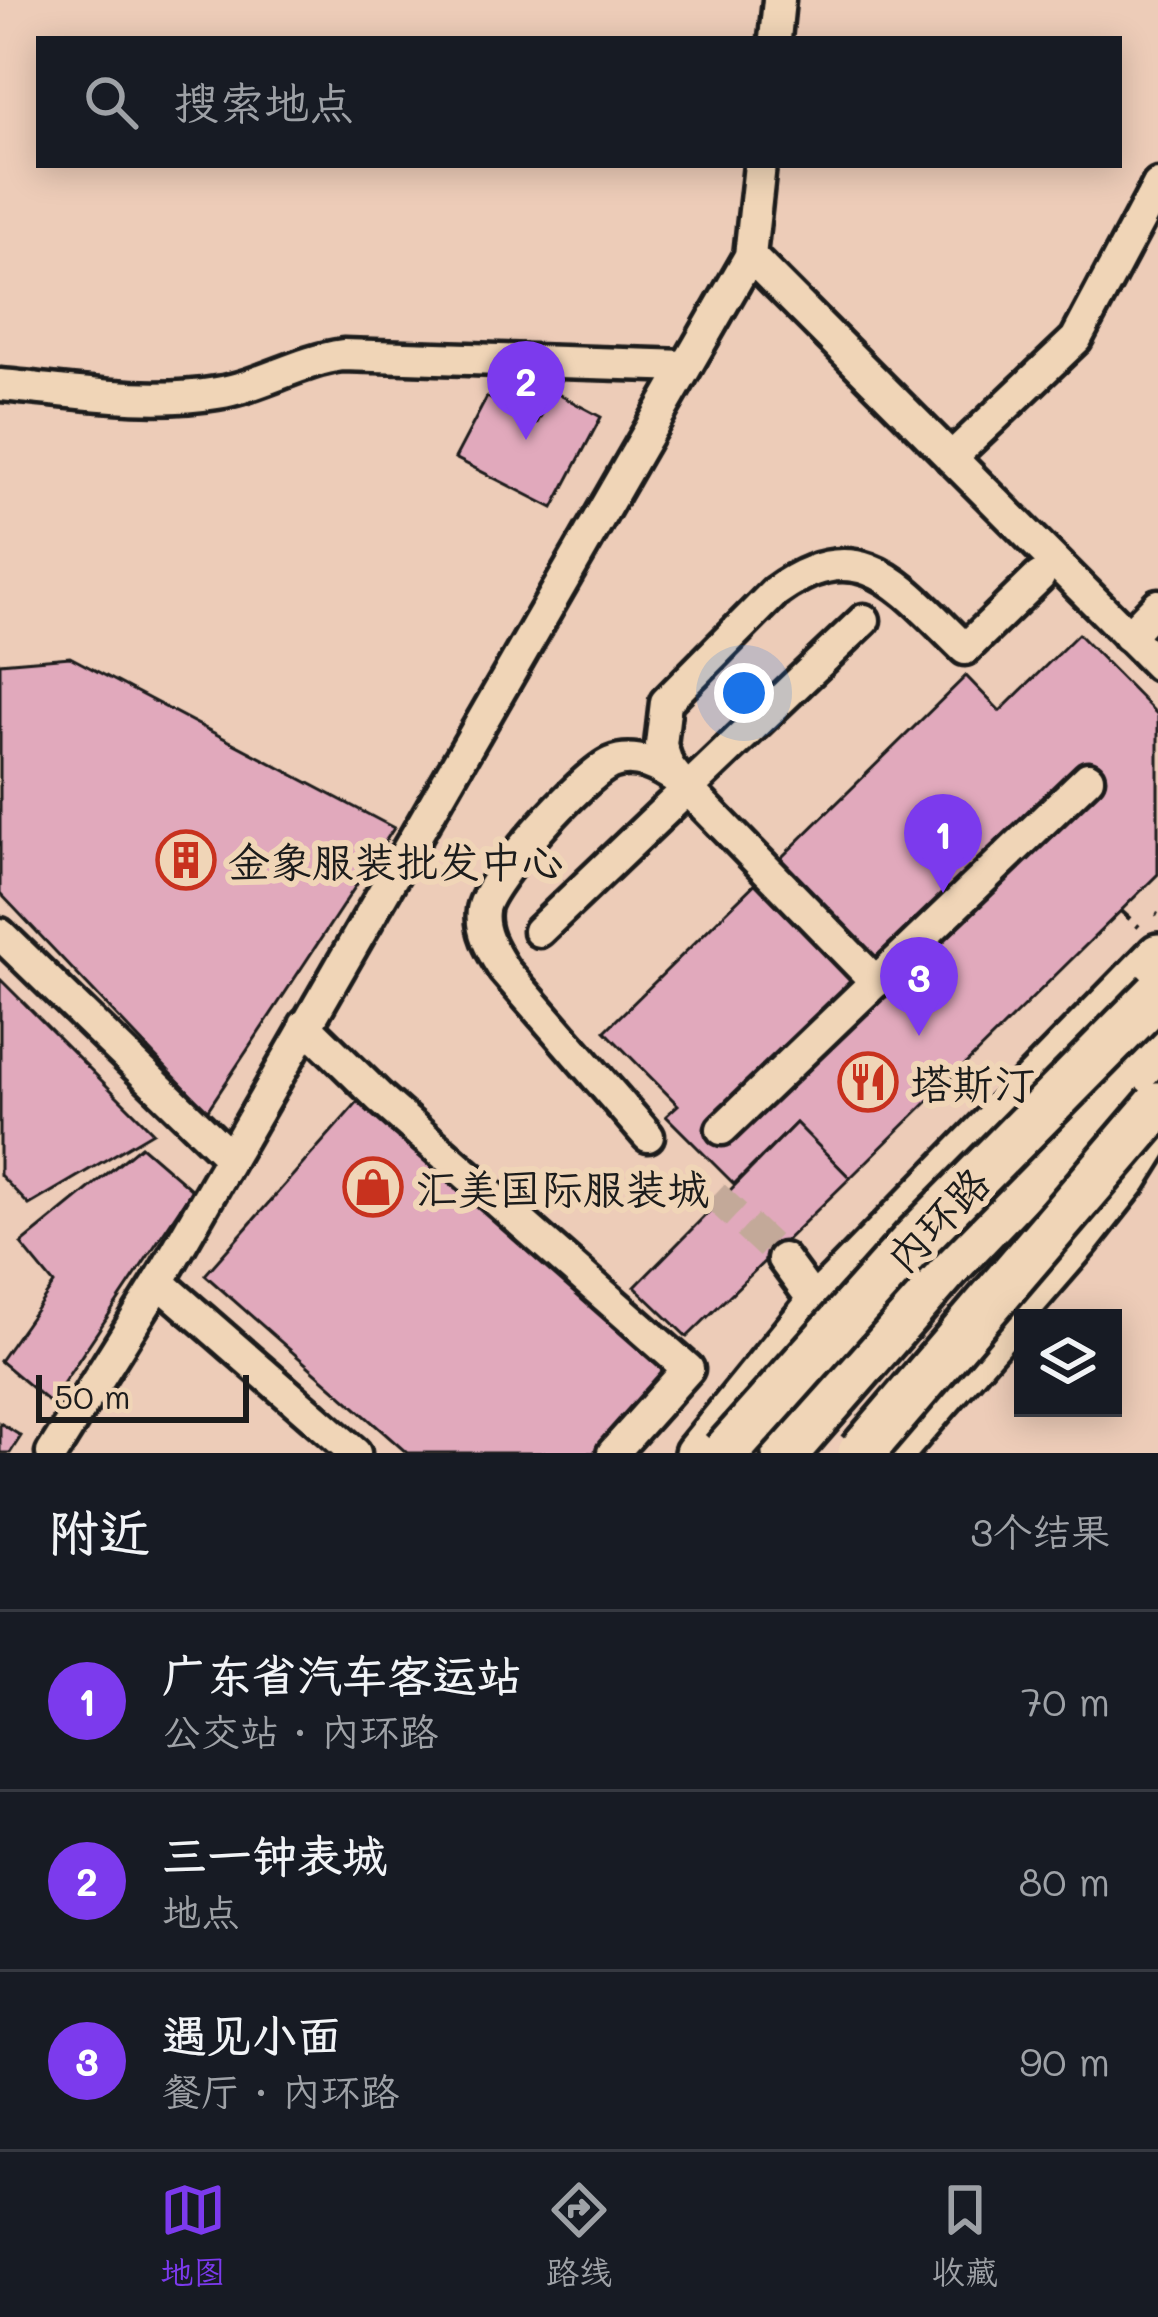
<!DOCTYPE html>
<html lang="zh">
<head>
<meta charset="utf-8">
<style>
	:root { --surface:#171b24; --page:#242831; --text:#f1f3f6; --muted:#9ea1a6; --line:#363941; --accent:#7c3aed }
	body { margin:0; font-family:Mali,"LXGW WenKai TC",sans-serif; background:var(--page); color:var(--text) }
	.controls { position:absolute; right:36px; bottom:36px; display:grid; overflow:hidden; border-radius:0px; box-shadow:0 6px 30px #0003 }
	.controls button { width:108px; height:108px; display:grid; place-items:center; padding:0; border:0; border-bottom:3px solid var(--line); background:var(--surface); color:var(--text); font:60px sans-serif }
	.scale { position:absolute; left:36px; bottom:30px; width:213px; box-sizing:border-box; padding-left:12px; border:6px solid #1c1c1c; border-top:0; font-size:33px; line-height:42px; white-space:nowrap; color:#1c1c1c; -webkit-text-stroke:9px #f0d5b7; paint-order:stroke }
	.you { position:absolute; left:744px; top:693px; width:42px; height:42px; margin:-30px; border:9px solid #fff; border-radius:50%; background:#1a73e8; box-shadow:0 0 0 18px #1a73e833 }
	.badge { display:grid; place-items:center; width:78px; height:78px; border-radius:50%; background:var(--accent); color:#fff; font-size:39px; font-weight:700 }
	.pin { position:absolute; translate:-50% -99px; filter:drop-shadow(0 3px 6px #0008) }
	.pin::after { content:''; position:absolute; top:63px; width:42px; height:36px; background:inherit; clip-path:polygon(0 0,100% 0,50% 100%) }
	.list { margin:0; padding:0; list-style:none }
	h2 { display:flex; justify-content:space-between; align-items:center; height:156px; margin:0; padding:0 48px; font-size:51px }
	h2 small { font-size:39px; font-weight:400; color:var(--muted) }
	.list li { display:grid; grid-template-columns:78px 1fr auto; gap:36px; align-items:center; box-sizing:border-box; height:180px; padding:0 48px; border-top:3px solid var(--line) }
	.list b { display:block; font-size:45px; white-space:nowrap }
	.list p { margin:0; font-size:39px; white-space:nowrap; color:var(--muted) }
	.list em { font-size:39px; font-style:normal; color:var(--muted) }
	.icon { flex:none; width:66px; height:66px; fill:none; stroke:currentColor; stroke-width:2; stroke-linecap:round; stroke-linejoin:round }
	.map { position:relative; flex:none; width:1158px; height:1453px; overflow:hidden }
	.search { position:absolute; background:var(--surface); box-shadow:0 6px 30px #0003; left:36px; right:36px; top:36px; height:132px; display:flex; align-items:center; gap:30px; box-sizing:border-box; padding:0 42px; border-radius:0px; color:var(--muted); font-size:45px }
	.sheet { height:696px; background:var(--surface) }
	nav { display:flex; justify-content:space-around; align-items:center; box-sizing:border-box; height:168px; border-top:3px solid var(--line); background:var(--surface); font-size:33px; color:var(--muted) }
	nav a { display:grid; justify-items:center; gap:6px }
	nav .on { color:var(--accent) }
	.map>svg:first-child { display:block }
</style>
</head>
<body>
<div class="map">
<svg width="1158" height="1453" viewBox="0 0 1158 1453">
	<rect width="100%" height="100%" fill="#edccb8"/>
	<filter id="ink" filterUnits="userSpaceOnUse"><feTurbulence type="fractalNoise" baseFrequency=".00833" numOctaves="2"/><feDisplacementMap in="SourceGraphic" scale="24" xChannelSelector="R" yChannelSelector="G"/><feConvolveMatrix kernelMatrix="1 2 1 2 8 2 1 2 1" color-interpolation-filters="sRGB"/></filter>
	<g filter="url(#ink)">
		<g fill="#e1a9bc" stroke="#1c1c1c" stroke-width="3">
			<path d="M 554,392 L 601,417 L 553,508 L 455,458 L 487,397 L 537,423 Z"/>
			<path d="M 1078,634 L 1158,715 L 1158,874 L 850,1178 L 796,1123 L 734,1184 L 666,1116 L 678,1105 L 605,1031 L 966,676 L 1000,711 Z"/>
			<path d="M 70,657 L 394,828 L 207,1111 L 0,893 L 0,663 Z"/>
			<path d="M 0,979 L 153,1132 L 29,1205 L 0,1175 Z"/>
			<path d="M 361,1098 L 672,1370 L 599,1453 L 407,1453 L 205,1275 Z"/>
			<path d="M 796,1123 L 850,1178 L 687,1337 L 635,1287 Z"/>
			<path d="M 141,1146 L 192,1190 L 50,1403 L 0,1361 L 54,1284 L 21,1244 Z"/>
			<path d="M 0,1423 L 21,1436 L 10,1453 L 0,1453 Z"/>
		</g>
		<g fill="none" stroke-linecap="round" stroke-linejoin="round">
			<path stroke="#c3a999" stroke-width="30" stroke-dasharray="30 15" stroke-linecap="butt" d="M 714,1195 L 783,1259"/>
			<g stroke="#1c1c1c" stroke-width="39">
				<g id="minor">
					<path d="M 775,39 L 779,0"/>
					<path d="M 750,256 L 1158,665"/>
					<path d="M 0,385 C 71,391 146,405 217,393 C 261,386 299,361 343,355 L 686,366"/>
					<path d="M 951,458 L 1076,339 L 1158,185"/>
					<path d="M 1128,636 L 1158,605"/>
					<path d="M 539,931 L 864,620"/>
					<path d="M 0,934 L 230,1157"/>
					<path d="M 876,982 L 680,781 L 668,766 L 661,745 L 666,702 L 775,592 C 862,528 903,590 965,649 L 1039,577"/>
					<path d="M 305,1025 L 380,1098 L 688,1369 L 613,1453"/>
					<path d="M 722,1129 L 1088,778"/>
					<path d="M 648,1136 L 504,970 C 493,952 480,933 483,910 C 487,881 584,774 611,763 C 636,753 660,767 680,781"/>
					<path d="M 783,1259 L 816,1304"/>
					<path d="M 159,1282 L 355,1453"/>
					<path d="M 52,1453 L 159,1282 L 750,256 L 760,165"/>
				</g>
			</g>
			<g stroke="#1c1c1c" stroke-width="48">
				<g id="major">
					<path d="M 695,1453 L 816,1304 L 1158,954"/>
					<path d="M 894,1453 L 1079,1240 L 1128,1178 L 1158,1130"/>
				</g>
			</g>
			<g stroke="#1c1c1c" stroke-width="54">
				<path id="highway" d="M 785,1453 L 949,1265 L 1158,1046"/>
			</g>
			<g stroke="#1c1c1c" stroke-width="4.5" stroke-dasharray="12 9" stroke-linecap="butt">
				<path d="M 1121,911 L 1139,927"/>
				<path d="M 1156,914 L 1158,915"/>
			</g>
			<use href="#minor" stroke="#f0d5b7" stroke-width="30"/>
			<use href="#major" stroke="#f0d5b7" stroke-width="39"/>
			<use href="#highway" stroke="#f0d5b7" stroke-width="45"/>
			<g stroke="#1c1c1c" stroke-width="54" stroke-linecap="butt">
				<g id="highway-bridge">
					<path d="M 725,1453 L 916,1239 L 1158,994"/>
					<path d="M 861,1453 L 1158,1105"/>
				</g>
			</g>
			<use href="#highway-bridge" stroke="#f0d5b7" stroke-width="45"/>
		</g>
	</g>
	<defs>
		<g id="building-ring" transform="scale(3)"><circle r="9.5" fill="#f0d5b7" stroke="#c8321e" stroke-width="1.5"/><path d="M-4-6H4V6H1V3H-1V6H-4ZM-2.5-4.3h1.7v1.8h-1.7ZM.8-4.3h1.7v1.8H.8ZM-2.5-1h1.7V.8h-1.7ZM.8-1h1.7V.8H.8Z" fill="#c8321e"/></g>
		<g id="restaurant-ring" transform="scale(3)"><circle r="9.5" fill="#f0d5b7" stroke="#c8321e" stroke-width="1.5"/><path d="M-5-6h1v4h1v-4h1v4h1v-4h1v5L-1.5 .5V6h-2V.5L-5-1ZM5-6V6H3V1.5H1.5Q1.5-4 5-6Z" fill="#c8321e"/></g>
		<g id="shop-ring" transform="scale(3)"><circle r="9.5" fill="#f0d5b7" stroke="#c8321e" stroke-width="1.5"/><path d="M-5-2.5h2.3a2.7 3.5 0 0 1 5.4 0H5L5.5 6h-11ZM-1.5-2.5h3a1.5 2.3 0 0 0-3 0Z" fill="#c8321e"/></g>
	</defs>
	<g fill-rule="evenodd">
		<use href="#building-ring" x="186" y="860"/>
		<use href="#restaurant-ring" x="868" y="1082"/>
		<use href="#shop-ring" x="373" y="1187"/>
	</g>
	<g text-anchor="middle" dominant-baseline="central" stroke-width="12" stroke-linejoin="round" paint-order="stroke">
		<g font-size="42" fill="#1c1c1c" stroke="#f0d5b7" text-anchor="start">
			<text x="228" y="860">金象服装批发中心</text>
			<text x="910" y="1082">塔斯汀</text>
			<text x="415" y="1187">汇美国际服装城</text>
		</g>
		<g font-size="42" fill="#1c1c1c" stroke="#f0d5b7">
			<text transform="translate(937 1219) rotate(-46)">内环路</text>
		</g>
	</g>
</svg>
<div class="controls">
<button><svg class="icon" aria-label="layers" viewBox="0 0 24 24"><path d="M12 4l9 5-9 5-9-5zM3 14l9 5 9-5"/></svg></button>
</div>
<div class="scale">50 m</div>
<div class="you"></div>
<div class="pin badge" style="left:943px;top:893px">1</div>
<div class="pin badge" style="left:526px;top:440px">2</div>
<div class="pin badge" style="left:919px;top:1036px">3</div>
<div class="search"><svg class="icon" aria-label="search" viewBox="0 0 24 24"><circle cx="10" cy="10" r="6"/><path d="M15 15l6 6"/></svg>搜索地点</div>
</div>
<section class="sheet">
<h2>附近<small>3个结果</small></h2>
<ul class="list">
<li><span class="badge">1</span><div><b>广东省汽车客运站</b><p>公交站 · 内环路</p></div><em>70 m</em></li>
<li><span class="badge">2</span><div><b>三一钟表城</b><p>地点</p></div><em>80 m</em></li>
<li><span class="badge">3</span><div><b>遇见小面</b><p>餐厅 · 内环路</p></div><em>90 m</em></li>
</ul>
</section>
<nav>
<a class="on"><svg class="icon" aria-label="map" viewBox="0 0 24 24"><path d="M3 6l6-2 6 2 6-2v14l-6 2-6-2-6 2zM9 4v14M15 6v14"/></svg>地图</a>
<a><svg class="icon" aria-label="directions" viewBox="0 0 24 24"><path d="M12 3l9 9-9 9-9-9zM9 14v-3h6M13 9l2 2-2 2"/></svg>路线</a>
<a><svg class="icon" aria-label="saved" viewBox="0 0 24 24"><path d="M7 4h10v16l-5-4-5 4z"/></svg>收藏</a>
</nav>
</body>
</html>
